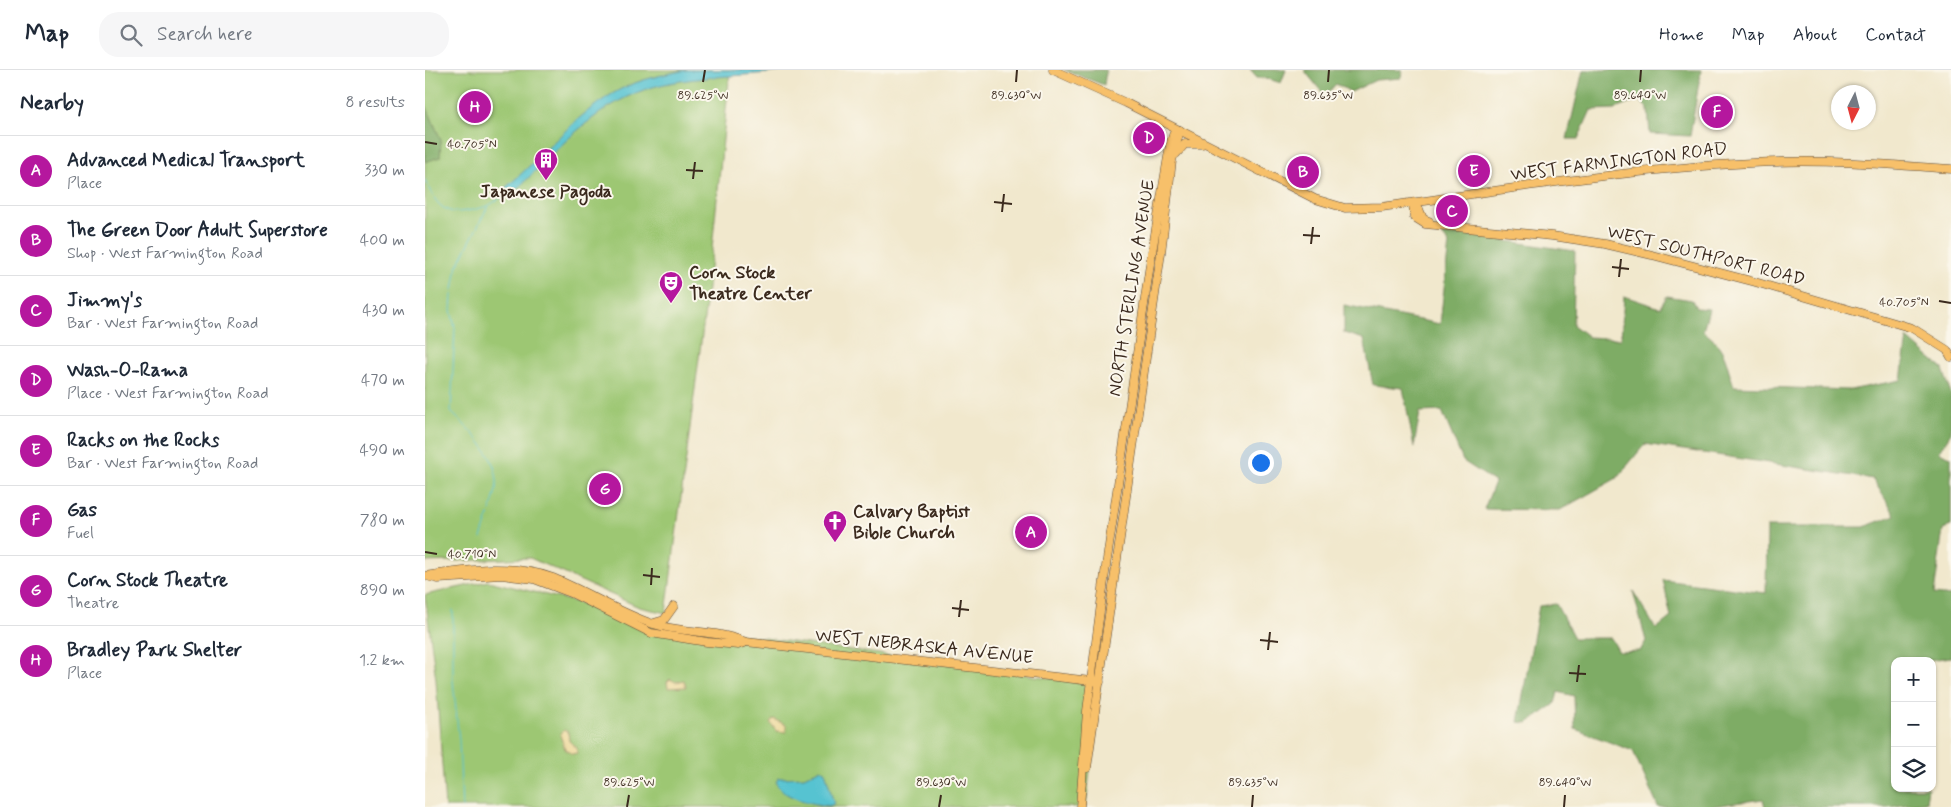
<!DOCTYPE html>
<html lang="en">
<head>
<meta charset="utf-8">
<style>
	:root { --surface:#fff; --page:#f6f6f7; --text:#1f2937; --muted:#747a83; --line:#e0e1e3; --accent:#b5179e }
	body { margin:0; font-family:Mynerve,sans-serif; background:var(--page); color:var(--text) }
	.controls { position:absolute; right:15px; bottom:15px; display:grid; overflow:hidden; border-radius:10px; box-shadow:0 1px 4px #0004 }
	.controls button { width:45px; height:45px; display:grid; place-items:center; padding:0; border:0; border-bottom:1px solid var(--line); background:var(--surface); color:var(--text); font:25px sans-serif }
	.compass { position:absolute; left:1406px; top:15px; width:45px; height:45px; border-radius:50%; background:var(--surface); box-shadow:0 1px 4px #0004; rotate:186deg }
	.you { position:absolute; left:835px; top:392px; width:18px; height:18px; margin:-12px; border:4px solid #fff; border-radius:50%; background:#1a73e8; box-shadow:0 0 0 8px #1a73e833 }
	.badge { display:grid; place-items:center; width:32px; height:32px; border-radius:50%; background:var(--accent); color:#fff; font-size:16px; font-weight:700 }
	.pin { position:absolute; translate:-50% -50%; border:2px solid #fff; box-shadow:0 1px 5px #0006 }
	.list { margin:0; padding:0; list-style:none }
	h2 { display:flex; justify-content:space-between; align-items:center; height:65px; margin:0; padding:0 20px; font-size:21px }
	h2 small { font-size:16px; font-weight:400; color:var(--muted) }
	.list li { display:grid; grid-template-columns:32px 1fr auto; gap:15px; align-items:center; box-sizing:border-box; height:70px; padding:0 20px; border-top:1px solid var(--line) }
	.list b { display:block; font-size:19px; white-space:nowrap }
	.list p { margin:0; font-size:16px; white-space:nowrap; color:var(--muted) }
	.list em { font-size:16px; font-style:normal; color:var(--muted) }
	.icon { flex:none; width:28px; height:28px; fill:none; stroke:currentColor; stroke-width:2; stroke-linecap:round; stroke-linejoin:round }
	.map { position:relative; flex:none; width:1526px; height:737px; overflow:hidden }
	header { display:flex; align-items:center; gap:30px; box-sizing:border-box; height:70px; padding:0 25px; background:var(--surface); border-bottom:1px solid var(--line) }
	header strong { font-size:24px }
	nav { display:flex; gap:28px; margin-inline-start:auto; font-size:18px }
	.search { width:350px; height:45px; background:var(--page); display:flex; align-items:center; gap:12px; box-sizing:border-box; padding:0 18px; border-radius:20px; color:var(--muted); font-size:19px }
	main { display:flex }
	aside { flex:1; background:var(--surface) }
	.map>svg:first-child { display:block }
</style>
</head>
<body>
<header>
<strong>Map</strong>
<div class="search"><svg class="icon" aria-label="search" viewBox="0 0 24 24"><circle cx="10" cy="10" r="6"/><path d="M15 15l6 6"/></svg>Search here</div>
<nav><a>Home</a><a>Map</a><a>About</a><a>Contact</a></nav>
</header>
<main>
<aside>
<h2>Nearby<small>8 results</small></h2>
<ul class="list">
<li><span class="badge">A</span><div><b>Advanced Medical Transport</b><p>Place</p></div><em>330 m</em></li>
<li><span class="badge">B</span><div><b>The Green Door Adult Superstore</b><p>Shop · West Farmington Road</p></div><em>400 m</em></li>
<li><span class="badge">C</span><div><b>Jimmy's</b><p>Bar · West Farmington Road</p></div><em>430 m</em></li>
<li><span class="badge">D</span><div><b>Wash-O-Rama</b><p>Place · West Farmington Road</p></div><em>470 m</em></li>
<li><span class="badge">E</span><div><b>Racks on the Rocks</b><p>Bar · West Farmington Road</p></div><em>490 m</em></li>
<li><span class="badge">F</span><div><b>Gas</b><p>Fuel</p></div><em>780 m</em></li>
<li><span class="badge">G</span><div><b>Corn Stock Theatre</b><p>Theatre</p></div><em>890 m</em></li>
<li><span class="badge">H</span><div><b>Bradley Park Shelter</b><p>Place</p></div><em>1.2 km</em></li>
</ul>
</aside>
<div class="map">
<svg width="1526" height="737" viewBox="0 0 1526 737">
	<rect width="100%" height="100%" fill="#fbf7ec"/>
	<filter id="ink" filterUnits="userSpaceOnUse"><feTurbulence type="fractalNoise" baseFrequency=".02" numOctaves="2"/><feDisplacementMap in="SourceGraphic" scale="10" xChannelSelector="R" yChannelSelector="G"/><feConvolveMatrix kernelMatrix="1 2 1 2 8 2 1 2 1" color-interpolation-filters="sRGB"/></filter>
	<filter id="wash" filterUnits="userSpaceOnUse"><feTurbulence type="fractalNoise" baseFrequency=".0096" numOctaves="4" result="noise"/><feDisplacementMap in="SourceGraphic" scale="20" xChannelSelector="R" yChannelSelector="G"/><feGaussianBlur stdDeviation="1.12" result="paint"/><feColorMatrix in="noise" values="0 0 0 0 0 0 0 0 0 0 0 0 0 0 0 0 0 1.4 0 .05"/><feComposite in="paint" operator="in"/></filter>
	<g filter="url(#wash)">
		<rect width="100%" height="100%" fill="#f1e8cd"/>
		<g fill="#9dc773" stroke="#6c7848">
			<path d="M 0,0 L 305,0 L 283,218 L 241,543 L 214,537 L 105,488 L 0,492 Z"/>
			<path d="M 63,511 L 247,555 L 674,615 L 661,737 L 20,737 L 11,610 L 0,525 Z"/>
		</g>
		<g fill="#7eac65" stroke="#5c6b42">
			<path d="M 639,0 L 681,0 L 679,15 Z"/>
			<path d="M 825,0 L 861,0 L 856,13 L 840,8 L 832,8 Z"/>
			<path d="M 879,0 L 977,0 L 976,8 L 951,10 L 926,22 L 911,14 L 900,26 Z"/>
			<path d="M 1158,0 L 1276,0 L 1265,66 L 1225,64 L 1223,39 L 1214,30 L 1190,39 L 1166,40 L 1153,69 L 1142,69 Z"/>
			<path d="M 0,33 L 16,70 L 15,87 L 0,92 Z"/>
			<path d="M 1014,161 L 1150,181 L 1148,255 L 1164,267 L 1196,269 L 1199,226 L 1235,238 L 1242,226 L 1267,230 L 1271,238 L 1284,239 L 1278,261 C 1302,279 1299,288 1309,316 L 1425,320 L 1476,310 L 1482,268 L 1518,299 L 1526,324 L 1526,363 L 1514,382 L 1526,387 L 1526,456 L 1518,459 L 1509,524 L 1526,526 L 1526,587 L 1497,591 L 1470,591 L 1470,718 L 1503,718 L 1501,732 L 1464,737 L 1340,737 L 1338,729 L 1281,737 L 1233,737 L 1208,681 L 1150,659 L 1149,626 L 1133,622 L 1130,634 L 1103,653 L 1093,652 L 1114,536 L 1131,534 L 1149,568 L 1186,568 L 1194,582 L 1215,581 L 1221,571 L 1208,521 L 1231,559 L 1246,547 L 1238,510 L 1341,523 L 1342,457 L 1439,457 L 1470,445 L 1448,409 L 1220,374 L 1192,408 L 1135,440 L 1059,439 L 1070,412 L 1038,391 L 1017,341 L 995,342 L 989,377 L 978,318 L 948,315 L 939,269 L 919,263 L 919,235 L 1015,254 L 1024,173 Z"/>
		</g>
		<g fill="#eeda9e" stroke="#94825e">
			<path d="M 245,609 L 251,612 L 259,610 L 261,617 L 243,618 L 242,612 Z"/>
			<path d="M 349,649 L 361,655 L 361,662 L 351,661 L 345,652 Z"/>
			<path d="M 139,660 L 143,662 L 144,671 L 152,678 L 152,683 L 147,684 L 140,679 L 135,665 Z"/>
		</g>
		<g fill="#57c3d1" stroke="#497678">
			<path d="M 262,0 L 366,0 C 319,8 255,4 211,23 C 160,44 124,89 85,126 L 80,125 L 80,118 C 119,86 150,43 196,19 C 216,9 240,4 262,0 Z"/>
			<path d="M 396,699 L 400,701 L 409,734 L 404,736 C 389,734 358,729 351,713 L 353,708 L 379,707 Z"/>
		</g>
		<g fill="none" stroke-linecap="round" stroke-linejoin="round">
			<g stroke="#57c3d1" stroke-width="1">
				<path d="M 0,110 C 16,147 26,146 63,136"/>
				<path d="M 56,468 C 60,455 72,424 72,412 C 71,384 45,360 26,342 L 30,258 L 26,240 L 27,225 L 32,197 L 63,136 L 80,125"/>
				<path d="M 28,540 L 28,611 L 34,670 L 37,737"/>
			</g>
		</g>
	</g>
	<g filter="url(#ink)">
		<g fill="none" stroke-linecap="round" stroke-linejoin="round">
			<g stroke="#564638" stroke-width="9">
				<g id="major">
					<path d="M 628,0 L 701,33 L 890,129 L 920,138 L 957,137 C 1079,120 1202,99 1326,93 C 1392,89 1460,94 1526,99"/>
					<path d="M 751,84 L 760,74 L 777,74"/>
					<path d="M 988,133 L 989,147 L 1000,154 L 1127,166 L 1180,174 L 1227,185 L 1330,212 L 1487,258 L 1522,280 L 1526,287"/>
					<path d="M 988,133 L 994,139 L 998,149 L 1004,151"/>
					<path d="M 0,506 C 41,500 87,493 128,508 C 162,522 193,542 228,554 C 258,563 292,560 321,572 L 675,612"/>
					<path d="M 5,507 L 13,509 L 76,505 L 109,509 L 146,523 L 226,563 L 282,572 L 313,575 L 321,572"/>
					<path d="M 229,553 L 239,550 L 249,536"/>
					<path d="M 662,698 L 736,183 L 747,91 L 755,60"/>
					<path d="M 655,737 L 662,641 L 680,503 L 725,194 L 745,75 L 749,62 L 755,60"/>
				</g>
			</g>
			<use href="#major" stroke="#f7c06b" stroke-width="8"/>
		</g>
	</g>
	<path fill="none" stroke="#3b2a1e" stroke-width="2" d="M 278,12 L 280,0M 591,12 L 592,0M 903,12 L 904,0M 1215,12 L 1216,0M 0,72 L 12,74M 261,100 L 278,101M 268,109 L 270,92M 569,132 L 587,134M 577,142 L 579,124M 878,165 L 895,166M 886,174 L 888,157M 1187,197 L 1204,199M 1194,207 L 1196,189M 1514,231 L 1526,233M 0,482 L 12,484M 218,505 L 235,507M 226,515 L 227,498M 527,538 L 544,540M 534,547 L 536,530M 835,570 L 853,572M 843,580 L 845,562M 1144,603 L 1161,604M 1152,612 L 1154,595M 202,737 L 204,725M 514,737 L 516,725M 827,737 L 828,725M 1139,737 L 1140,725"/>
	<defs>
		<g id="building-pin" transform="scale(1.25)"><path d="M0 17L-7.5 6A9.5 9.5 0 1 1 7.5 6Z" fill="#b5179e" stroke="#fbf7ec"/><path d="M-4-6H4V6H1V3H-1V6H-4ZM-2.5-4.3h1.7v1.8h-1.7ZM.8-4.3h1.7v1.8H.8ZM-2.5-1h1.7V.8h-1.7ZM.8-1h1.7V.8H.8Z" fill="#fff"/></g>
		<g id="theatre-pin" transform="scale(1.25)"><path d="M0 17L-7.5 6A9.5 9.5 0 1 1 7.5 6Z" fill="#b5179e" stroke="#fbf7ec"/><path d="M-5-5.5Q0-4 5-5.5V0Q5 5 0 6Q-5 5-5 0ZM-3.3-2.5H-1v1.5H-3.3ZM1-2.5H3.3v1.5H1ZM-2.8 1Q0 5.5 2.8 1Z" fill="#fff"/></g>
		<g id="church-pin" transform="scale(1.25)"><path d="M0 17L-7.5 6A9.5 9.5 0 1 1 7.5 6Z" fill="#b5179e" stroke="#fbf7ec"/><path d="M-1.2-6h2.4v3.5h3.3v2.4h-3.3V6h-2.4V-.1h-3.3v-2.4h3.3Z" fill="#fff"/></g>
	</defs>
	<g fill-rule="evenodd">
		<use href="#building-pin" x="121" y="90"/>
		<use href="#theatre-pin" x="246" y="213"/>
		<use href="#church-pin" x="410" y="452"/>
	</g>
	<g text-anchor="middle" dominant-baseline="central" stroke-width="4" stroke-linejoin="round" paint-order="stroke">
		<g font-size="18" fill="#3b2a1e" stroke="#fbf7ec">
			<text transform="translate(1194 92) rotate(-7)">WEST FARMINGTON ROAD</text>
			<text transform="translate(1281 186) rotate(14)">WEST SOUTHPORT ROAD</text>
			<text transform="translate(707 218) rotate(-81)">NORTH STERLING AVENUE</text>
			<text transform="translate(499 577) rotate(6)">WEST NEBRASKA AVENUE</text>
		</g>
		<g font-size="18" font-weight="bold" fill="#3b2a1e" stroke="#fbf7ec" text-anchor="start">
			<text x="121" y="122" text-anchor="middle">Japanese Pagoda</text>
			<text x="264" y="203">Corn Stock<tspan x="264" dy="21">Theatre Center</tspan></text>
			<text x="428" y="442">Calvary Baptist<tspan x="428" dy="21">Bible Church</tspan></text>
		</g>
	</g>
	<g font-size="12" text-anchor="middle" fill="#3b2a1e" stroke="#fbf7ec" stroke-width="4" stroke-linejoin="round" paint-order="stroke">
		<text x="278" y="29">89.625°W</text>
		<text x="591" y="29">89.630°W</text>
		<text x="903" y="29">89.635°W</text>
		<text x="1215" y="29">89.640°W</text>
		<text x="47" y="78">40.705°N</text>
		<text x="1479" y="236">40.705°N</text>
		<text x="47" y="488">40.710°N</text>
		<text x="204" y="716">89.625°W</text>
		<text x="516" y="716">89.630°W</text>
		<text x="828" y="716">89.635°W</text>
		<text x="1140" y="716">89.640°W</text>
	</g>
</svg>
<div class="controls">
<button>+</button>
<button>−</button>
<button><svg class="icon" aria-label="layers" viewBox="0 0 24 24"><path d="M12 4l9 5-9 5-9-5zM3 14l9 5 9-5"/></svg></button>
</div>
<svg class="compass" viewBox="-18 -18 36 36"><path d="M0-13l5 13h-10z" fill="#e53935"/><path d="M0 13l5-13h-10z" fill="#747a83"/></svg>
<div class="you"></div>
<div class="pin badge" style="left:606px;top:462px">A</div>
<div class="pin badge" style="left:878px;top:102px">B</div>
<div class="pin badge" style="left:1027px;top:141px">C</div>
<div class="pin badge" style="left:724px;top:68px">D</div>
<div class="pin badge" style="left:1049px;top:101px">E</div>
<div class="pin badge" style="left:1292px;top:42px">F</div>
<div class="pin badge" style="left:180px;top:419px">G</div>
<div class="pin badge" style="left:50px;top:37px">H</div>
</div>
</main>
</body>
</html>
